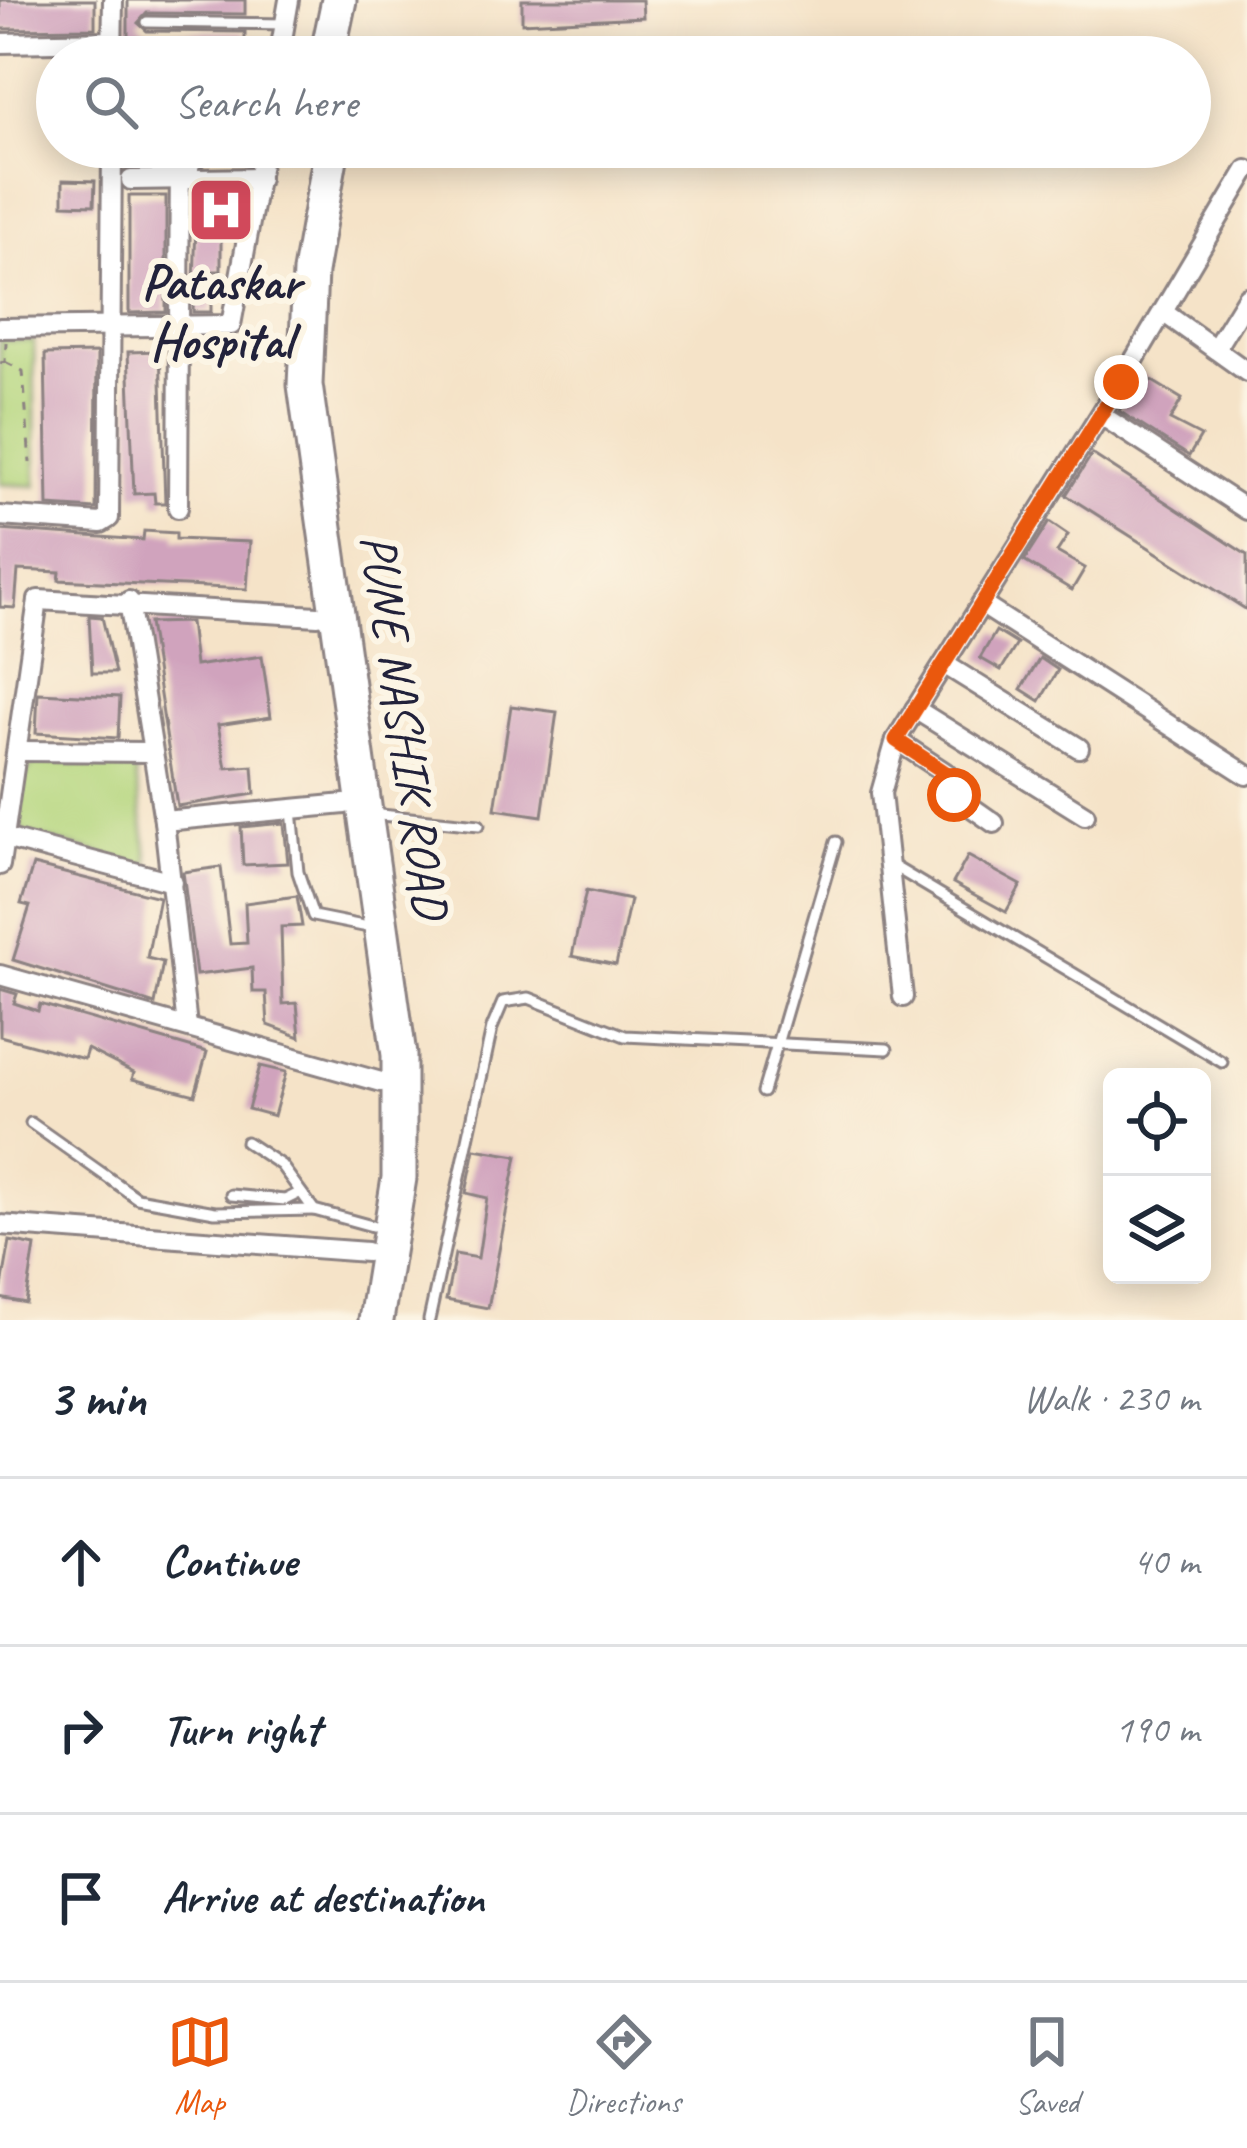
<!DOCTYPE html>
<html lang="en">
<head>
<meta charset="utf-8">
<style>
	:root { --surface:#fff; --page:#f6f6f7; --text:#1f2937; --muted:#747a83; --line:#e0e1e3; --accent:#ea580c }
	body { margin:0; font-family:Caveat,sans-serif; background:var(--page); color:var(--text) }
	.controls { position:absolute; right:36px; bottom:36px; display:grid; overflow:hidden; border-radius:18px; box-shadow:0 6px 30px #0003 }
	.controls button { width:108px; height:108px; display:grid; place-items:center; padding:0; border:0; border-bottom:3px solid var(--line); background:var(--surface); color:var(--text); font:60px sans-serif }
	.stop { position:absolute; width:36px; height:36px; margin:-27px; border:9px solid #ea580c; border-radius:50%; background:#fff }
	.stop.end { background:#ea580c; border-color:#fff; box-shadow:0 3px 12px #0008 }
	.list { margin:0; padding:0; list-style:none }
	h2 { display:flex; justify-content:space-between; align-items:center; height:156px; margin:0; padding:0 48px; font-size:51px }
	h2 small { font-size:39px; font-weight:400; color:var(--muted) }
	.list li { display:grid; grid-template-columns:78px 1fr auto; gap:36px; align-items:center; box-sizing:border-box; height:168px; padding:0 48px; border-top:3px solid var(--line) }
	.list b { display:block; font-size:45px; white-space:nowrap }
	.list em { font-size:39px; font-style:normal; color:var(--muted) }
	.icon { flex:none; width:66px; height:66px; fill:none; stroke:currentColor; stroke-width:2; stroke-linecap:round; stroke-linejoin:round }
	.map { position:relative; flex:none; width:1247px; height:1320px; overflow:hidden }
	.search { position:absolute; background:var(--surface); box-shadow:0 6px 30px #0003; left:36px; right:36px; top:36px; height:132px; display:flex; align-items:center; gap:30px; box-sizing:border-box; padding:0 42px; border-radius:66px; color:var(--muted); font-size:45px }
	.sheet { height:660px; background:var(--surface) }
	nav { display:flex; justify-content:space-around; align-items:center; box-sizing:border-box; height:168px; border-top:3px solid var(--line); background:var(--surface); font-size:33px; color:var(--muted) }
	nav a { display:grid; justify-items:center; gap:6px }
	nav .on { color:var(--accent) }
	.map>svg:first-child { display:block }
</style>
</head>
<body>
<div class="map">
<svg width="1247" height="1320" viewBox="0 0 1247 1320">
	<rect width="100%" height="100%" fill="#fcf5e5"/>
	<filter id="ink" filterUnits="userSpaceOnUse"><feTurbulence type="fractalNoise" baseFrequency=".00833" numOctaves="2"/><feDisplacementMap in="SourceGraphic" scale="24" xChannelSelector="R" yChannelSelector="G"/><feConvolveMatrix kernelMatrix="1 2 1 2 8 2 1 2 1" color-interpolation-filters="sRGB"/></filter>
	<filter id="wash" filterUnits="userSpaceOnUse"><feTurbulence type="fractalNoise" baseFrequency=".004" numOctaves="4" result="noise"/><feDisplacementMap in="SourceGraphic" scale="48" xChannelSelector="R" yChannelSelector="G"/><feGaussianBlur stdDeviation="2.7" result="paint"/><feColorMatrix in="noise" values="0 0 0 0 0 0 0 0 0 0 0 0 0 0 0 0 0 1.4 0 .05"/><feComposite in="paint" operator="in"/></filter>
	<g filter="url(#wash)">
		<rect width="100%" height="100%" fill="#f5e3c8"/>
		<g fill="#b3d57c" stroke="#6a7c5c" stroke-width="3">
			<path d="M 0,340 L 34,341 L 36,486 L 0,484 Z"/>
			<path d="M 40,759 L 135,770 L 149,863 L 143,866 L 25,833 C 11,814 18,771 40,759 Z"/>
		</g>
		<g id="blocks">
			<g fill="#d0a3bd">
				<path d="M 0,0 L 95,0 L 95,28 L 0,29 Z"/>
				<path d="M 128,0 L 245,0 L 245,14 L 147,13 L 138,23 L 147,31 L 245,32 L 245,57 L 128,57 Z"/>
				<path d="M 522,0 L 642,0 L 643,17 L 522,23 Z"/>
				<path d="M 63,180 L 95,181 L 94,205 L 63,204 Z"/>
				<path d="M 205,192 L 229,192 L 229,229 L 221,229 L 221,271 L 211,271 L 211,312 L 193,312 L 196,225 L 205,225 Z"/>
				<path d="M 129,196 L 166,196 L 166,312 L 129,313 Z"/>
				<path d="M 160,351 L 165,503 L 155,503 L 154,493 L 134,494 L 128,352 Z"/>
				<path d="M 97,353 L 96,509 L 48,506 L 45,354 Z"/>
				<path d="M 1141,374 L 1182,399 L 1170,420 L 1201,436 L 1189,456 L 1119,411 Z"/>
				<path d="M 1092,454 L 1247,555 L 1247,610 L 1066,495 Z"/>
				<path d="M 1049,522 L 1068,535 L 1057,552 L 1085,568 L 1072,590 L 1024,561 Z"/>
				<path d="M 0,530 L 143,540 L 144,531 L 176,533 L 176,539 L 250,542 L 247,589 L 59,580 L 60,572 L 18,570 L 15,608 L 0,607 Z"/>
				<path d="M 89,616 L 102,617 L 115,673 L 92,673 Z"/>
				<path d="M 190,622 L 195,666 L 262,656 L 271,717 L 218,725 L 226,768 L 253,766 L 255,794 L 177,806 L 149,623 Z"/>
				<path d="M 996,631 L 1017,644 L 1001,670 L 980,658 Z"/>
				<path d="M 1040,658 L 1058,670 L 1040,701 L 1021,689 Z"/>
				<path d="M 38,693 L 120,697 L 118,738 L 36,733 Z"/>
				<path d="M 511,706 L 557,712 L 542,816 L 495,809 Z"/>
				<path d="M 284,823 L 288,863 L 243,865 L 241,827 Z"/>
				<path d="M 968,856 L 1021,885 L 1006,912 L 953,883 Z"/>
				<path d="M 33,865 L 159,897 L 147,958 L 163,962 L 155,1004 L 13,960 L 30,906 L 21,904 Z"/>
				<path d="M 221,867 L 230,944 L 247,943 L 245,903 L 297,896 L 302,926 L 281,927 L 283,1004 L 297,1003 L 300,1037 L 268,1025 L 266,992 L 253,992 L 252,968 L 196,975 L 183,872 Z"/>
				<path d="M 586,891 L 630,900 L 616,965 L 572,956 Z"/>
				<path d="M 0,989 L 17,994 L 14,1003 L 38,1011 L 40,1004 L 207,1052 L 195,1095 L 132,1079 L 134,1073 L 87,1049 L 84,1059 L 0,1036 Z"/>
				<path d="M 260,1066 L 286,1072 L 274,1116 L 248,1109 Z"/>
				<path d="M 475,1149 L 517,1156 L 488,1308 L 446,1300 L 455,1254 L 478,1258 L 487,1198 L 466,1193 Z"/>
				<path d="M 10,1241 L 35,1246 L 26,1303 L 0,1298 Z"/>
			</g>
		</g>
	</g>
	<g filter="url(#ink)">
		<use href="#blocks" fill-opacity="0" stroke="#8c8282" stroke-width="3"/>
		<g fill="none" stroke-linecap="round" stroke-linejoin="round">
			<g stroke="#8c8282" stroke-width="15">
				<g id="lane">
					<path d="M 147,22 L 285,24"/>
					<path d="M 292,810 L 298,872 L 313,916 L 363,926"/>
					<path d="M 371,814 L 479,825"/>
					<path d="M 888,863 L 1222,1062"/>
					<path d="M 763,1092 L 836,842"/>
					<path d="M 31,1123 L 137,1198 L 215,1212 L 314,1210"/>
					<path d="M 246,1142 L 281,1165 L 314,1210 L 372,1226"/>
					<path d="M 231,1195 L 285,1200 L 297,1194"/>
					<path d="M 429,1320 L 492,1028 L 503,1002 L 529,998 L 625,1036 L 887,1049"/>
				</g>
			</g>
			<g stroke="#8c8282" stroke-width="24">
				<g id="street">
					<path d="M 0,43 L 112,41"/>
					<path d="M 112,57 L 113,0"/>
					<path d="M 279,57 L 289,0"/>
					<path d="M 189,178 L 189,164 L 207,147"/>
					<path d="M 131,180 L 259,178"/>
					<path d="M 1163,312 L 1247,372"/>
					<path d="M 0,328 L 231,325 L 264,147"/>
					<path d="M 1215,349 L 1247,297"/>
					<path d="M 1101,415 L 1247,510"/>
					<path d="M 178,508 L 180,147"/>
					<path d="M 0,516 L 101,523 L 109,518 L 112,147"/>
					<path d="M 129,601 L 164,821 L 187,1026"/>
					<path d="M 981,604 L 1247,775"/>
					<path d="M 944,664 L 1079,748"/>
					<path d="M 915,709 L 1085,815"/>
					<path d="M 896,740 L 952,777 L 954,795 L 994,823"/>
					<path d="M 20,751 L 149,752"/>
					<path d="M 164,821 L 345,804"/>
					<path d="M 5,838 L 172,882"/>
					<path d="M 0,865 L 38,600 L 318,616"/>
					<path d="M 0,975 L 381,1082"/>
					<path d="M 903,997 L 881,793 L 896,740 L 1121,382 L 1247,170"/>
					<path d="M 0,1225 L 367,1252"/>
				</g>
			</g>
			<g stroke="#8c8282" stroke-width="39">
				<g id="highway">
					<path d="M 327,57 L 339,0"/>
					<path d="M 332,147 L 310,272 L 305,385 L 399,1055 L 399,1178 L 376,1320"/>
				</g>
			</g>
			<g stroke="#8c8282" stroke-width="3" stroke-dasharray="9 9" stroke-linecap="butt">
				<path d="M 5,362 L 23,371 L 30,463"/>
				<path d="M 0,363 L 5,362 L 6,342"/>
			</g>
			<use href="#lane" stroke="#fff" stroke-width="9"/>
			<use href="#street" stroke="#fff" stroke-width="18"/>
			<use href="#highway" stroke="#fff" stroke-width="33"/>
		</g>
	</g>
	<g fill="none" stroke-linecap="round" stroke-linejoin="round" filter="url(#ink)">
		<path stroke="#ea580c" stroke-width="15" d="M 954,795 L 952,777 L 896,740 L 1121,382"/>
	</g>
	<defs>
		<g id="hospital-square" transform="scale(3.45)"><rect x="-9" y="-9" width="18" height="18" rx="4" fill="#d1495b" stroke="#fcf5e5"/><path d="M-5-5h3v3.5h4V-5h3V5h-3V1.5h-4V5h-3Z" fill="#fff"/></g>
	</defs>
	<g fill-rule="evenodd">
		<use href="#hospital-square" x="221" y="210"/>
	</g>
	<g text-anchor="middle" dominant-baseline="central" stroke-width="12" stroke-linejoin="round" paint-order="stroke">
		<g font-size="51" font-weight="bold" fill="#22223b" stroke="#fcf5e5">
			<text x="221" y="282">Pataskar<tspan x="221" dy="59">Hospital</tspan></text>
		</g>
		<g font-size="51" fill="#22223b" stroke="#fcf5e5">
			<text transform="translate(405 726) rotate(82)">PUNE NASHIK ROAD</text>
		</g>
	</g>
</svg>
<div class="controls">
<button><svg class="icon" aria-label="locate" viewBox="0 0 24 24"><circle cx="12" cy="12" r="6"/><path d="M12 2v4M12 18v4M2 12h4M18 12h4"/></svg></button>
<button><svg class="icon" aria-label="layers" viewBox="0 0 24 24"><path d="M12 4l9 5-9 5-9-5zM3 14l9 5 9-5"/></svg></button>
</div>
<div class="stop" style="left:954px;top:795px"></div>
<div class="stop end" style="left:1121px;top:382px"></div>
<div class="search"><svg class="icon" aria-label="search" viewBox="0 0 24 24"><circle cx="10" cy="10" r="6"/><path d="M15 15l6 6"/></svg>Search here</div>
</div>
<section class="sheet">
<h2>3 min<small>Walk · 230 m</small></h2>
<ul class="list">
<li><svg class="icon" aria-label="ahead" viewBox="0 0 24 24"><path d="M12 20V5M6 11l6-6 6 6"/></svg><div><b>Continue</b></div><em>40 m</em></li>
<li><svg class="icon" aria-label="right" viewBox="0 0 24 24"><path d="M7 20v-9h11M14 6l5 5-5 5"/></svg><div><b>Turn right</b></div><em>190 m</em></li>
<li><svg class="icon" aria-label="arrive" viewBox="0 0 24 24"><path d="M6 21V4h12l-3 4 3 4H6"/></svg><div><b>Arrive at destination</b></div></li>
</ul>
</section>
<nav>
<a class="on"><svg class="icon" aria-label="map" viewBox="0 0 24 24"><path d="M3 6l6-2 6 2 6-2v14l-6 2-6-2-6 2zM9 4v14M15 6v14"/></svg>Map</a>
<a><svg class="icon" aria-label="directions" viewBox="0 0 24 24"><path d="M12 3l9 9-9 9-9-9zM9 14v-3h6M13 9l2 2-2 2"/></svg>Directions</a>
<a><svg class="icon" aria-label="saved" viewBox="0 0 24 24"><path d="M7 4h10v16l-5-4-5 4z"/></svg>Saved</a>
</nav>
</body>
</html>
